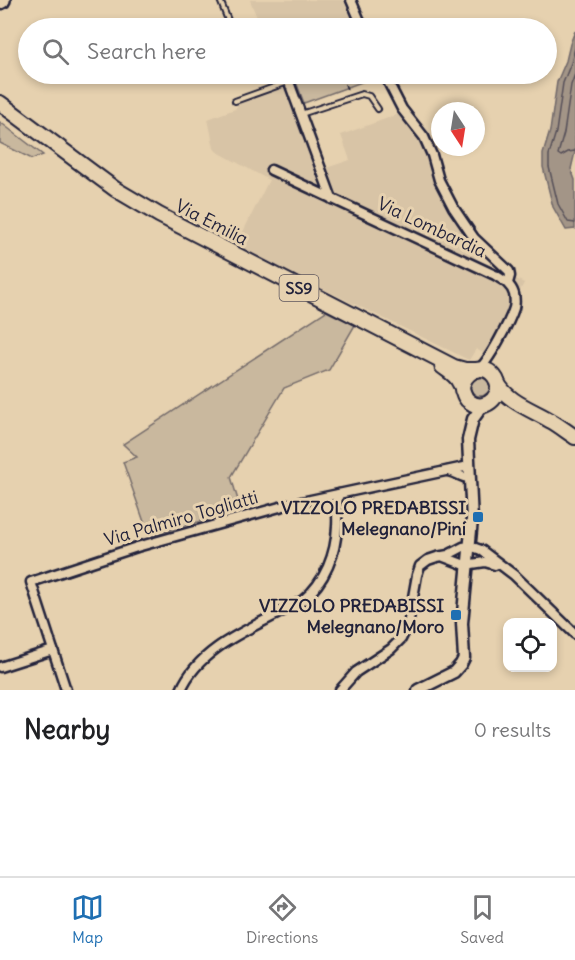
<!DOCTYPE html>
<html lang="en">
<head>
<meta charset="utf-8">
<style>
	:root { --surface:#fff; --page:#f2f2f2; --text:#202124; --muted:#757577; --line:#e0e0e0; --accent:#1f6fb2 }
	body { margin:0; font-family:Delius,sans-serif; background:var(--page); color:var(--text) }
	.controls { position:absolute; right:18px; bottom:18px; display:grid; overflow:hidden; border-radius:12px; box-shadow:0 3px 9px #0003 }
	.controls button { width:54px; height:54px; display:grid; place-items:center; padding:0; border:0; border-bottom:2px solid var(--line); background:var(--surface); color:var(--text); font:30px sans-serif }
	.compass { position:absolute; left:431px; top:102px; width:54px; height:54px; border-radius:50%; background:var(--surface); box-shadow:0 3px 9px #0003; rotate:168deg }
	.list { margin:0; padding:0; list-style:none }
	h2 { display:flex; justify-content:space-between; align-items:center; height:78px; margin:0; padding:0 24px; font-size:26px }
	h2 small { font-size:20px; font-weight:400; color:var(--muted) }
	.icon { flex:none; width:33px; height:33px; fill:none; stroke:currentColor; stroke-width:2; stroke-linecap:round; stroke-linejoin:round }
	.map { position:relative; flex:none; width:575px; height:690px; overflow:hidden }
	.search { position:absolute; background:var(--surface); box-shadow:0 3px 9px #0003; left:18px; right:18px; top:18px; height:66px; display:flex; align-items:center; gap:15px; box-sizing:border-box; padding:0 21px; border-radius:33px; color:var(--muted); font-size:22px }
	.sheet { height:186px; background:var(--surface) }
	nav { display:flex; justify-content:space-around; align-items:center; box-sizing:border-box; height:84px; border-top:2px solid var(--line); background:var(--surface); font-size:16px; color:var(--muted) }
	nav a { display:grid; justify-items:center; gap:3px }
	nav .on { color:var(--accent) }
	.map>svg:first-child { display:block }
</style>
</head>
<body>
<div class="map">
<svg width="575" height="690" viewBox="0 0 575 690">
	<rect width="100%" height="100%" fill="#e6d1af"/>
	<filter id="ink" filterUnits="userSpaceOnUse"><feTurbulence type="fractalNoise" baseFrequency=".0167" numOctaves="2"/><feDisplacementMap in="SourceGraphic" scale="12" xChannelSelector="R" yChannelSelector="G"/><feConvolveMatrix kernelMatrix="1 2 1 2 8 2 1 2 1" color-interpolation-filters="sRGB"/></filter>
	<g filter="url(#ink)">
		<g fill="#d8c4a6">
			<path d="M 250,0 L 345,0 L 358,28 L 261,28 Z"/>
			<path d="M 291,83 L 323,169 L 350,160 L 341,135 L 399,114 L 422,141 L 435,180 L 476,258 L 524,283 L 487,355 L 476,349 L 469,360 L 236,246 L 269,180 L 216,151 L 214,148 L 208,119 L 235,109 L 240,102 Z"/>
		</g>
		<g fill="#c9b89e" stroke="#766d6c" stroke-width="1.5">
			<path d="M 293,74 L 380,74 L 381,75 L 304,103 Z"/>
			<path d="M 0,122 L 43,155 L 32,159 L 0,143 Z"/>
			<path d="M 326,311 L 355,325 L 329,370 L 284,388 L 231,477 L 241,510 L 149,536 L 123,462 L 137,457 L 123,444 Z"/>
			<circle cx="480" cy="386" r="10"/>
		</g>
		<path fill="#a39587" stroke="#6f6769" stroke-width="1.5" d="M 575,31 L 575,152 L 571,169 L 575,180 L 575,229 L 566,230 L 553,207 L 543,167 L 543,154 L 550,131 L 557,82 L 566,61 L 570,44 Z"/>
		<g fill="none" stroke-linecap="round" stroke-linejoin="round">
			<g stroke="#565059" stroke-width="1.5">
				<path d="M 575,48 L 571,63 L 563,83 L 556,132 L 549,155 L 549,167 L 558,204 L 568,222 L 575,223"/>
				<path d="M 575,74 L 571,85 L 564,133 L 558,154 L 561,156 L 568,152 L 575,151"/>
			</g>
			<g stroke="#22223b" stroke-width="8">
				<g id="service">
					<path d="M 220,0 L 231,28"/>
					<path d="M 235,101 L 288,82"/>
					<path d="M 301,114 L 362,94 L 369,96 L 378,109"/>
				</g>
			</g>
			<g stroke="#22223b" stroke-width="13">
				<g id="minor">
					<path d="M 351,0 L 363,28"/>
					<path d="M 267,23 L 269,28"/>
					<path d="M 286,74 L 332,199"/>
					<path d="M 384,74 L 402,109 L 424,137 L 432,155 L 439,180 L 453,207 L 474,238 L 509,271 L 510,276 L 508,283"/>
					<path d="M 271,170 L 495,275 C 503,280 511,284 514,294 C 515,299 515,304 514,308 C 510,321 489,361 479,369"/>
					<path d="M 448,471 C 456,472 461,478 469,478"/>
					<path d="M 444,557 L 465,565 L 485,562 L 495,565"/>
					<path d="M 0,667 L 53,650"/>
					<path d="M 66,690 L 31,582 L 137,547 L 287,505 L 469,466"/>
					<path d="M 181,690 C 201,643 262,625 303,600 C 325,582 336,554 337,526 C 338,515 335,504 339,494"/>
					<path d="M 340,690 L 356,672 L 391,649 L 401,639 L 408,625 L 417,575 L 420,566 L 428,560 L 437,557 L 448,555 L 463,547 L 470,546 L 481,550 L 514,575 L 575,634"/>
				</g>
			</g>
			<g stroke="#22223b" stroke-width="15">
				<path id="tertiary" d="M 418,690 L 454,672 L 461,664 L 464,658 L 462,623 L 472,520 L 468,440 L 473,419 L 481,408 L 486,405"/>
			</g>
			<g stroke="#22223b" stroke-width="18">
				<g id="primary">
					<path d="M 0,103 L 88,169 L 115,189 L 159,215 L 454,367 L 465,370 L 477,370"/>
					<path d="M 442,366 C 448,371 456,375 459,382 C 464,389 462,397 470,402 C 486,414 507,392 494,376 C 482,361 462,373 462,390"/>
					<path d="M 497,382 C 507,402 533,410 551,421 C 560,426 567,432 575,437"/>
				</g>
			</g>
			<g stroke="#22223b" stroke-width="20">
				<path id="motorway" d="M 0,1 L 2,0"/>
			</g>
			<g stroke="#22223b" stroke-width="1.5" stroke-dasharray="6 4.5" stroke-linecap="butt">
				<path d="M 341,74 L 348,92"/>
				<path d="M 296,80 L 315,74"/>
			</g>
			<use href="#service" stroke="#e6d1af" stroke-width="4"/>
			<use href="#minor" stroke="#e6d1af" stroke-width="8"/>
			<use href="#tertiary" stroke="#e6d1af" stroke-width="10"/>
			<use href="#primary" stroke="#e6d1af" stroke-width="14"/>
			<use href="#motorway" stroke="#e6d1af" stroke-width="15"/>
		</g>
	</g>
	<g fill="#1f6fb2" stroke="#e6d1af" stroke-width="2">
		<rect x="472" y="511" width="12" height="12" rx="3"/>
		<rect x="450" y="609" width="12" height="12" rx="3"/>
	</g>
	<g text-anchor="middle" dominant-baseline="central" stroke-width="6" stroke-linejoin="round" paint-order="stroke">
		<rect fill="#e6d1af" stroke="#5d565e" stroke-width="1.5" x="279.5" y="275" width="39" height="26" rx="4.5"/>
		<g font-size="16" font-weight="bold" fill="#22223b">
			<text x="299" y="288">SS9</text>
		</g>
		<g font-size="18" fill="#22223b" stroke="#e6d1af">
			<text transform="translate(212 222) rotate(27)">Via Emilia</text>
			<text transform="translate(432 227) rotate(25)">Via Lombardia</text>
			<text transform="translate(181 518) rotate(-16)">Via Palmiro Togliatti</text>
		</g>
		<g font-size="18" font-weight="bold" fill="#22223b" stroke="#e6d1af" text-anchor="end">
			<text x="466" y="507">VIZZOLO PREDABISSI<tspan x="466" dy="21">Melegnano/Pini</tspan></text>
			<text x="444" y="605">VIZZOLO PREDABISSI<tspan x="444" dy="21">Melegnano/Moro</tspan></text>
		</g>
	</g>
</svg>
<div class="controls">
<button><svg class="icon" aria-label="locate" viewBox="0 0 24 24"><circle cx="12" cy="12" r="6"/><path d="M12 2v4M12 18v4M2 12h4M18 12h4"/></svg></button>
</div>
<svg class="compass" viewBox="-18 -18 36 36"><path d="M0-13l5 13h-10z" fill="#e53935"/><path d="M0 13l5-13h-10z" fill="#757577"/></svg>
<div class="search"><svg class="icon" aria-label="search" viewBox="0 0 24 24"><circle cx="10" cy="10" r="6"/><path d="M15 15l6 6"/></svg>Search here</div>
</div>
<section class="sheet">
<h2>Nearby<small>0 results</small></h2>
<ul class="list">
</ul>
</section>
<nav>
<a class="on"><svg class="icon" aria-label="map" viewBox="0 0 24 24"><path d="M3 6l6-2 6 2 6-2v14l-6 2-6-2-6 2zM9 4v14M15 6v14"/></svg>Map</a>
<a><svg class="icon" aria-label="directions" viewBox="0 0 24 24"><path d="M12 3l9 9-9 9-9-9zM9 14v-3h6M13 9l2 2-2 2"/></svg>Directions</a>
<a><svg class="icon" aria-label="saved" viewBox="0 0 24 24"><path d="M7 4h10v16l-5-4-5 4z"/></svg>Saved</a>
</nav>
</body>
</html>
